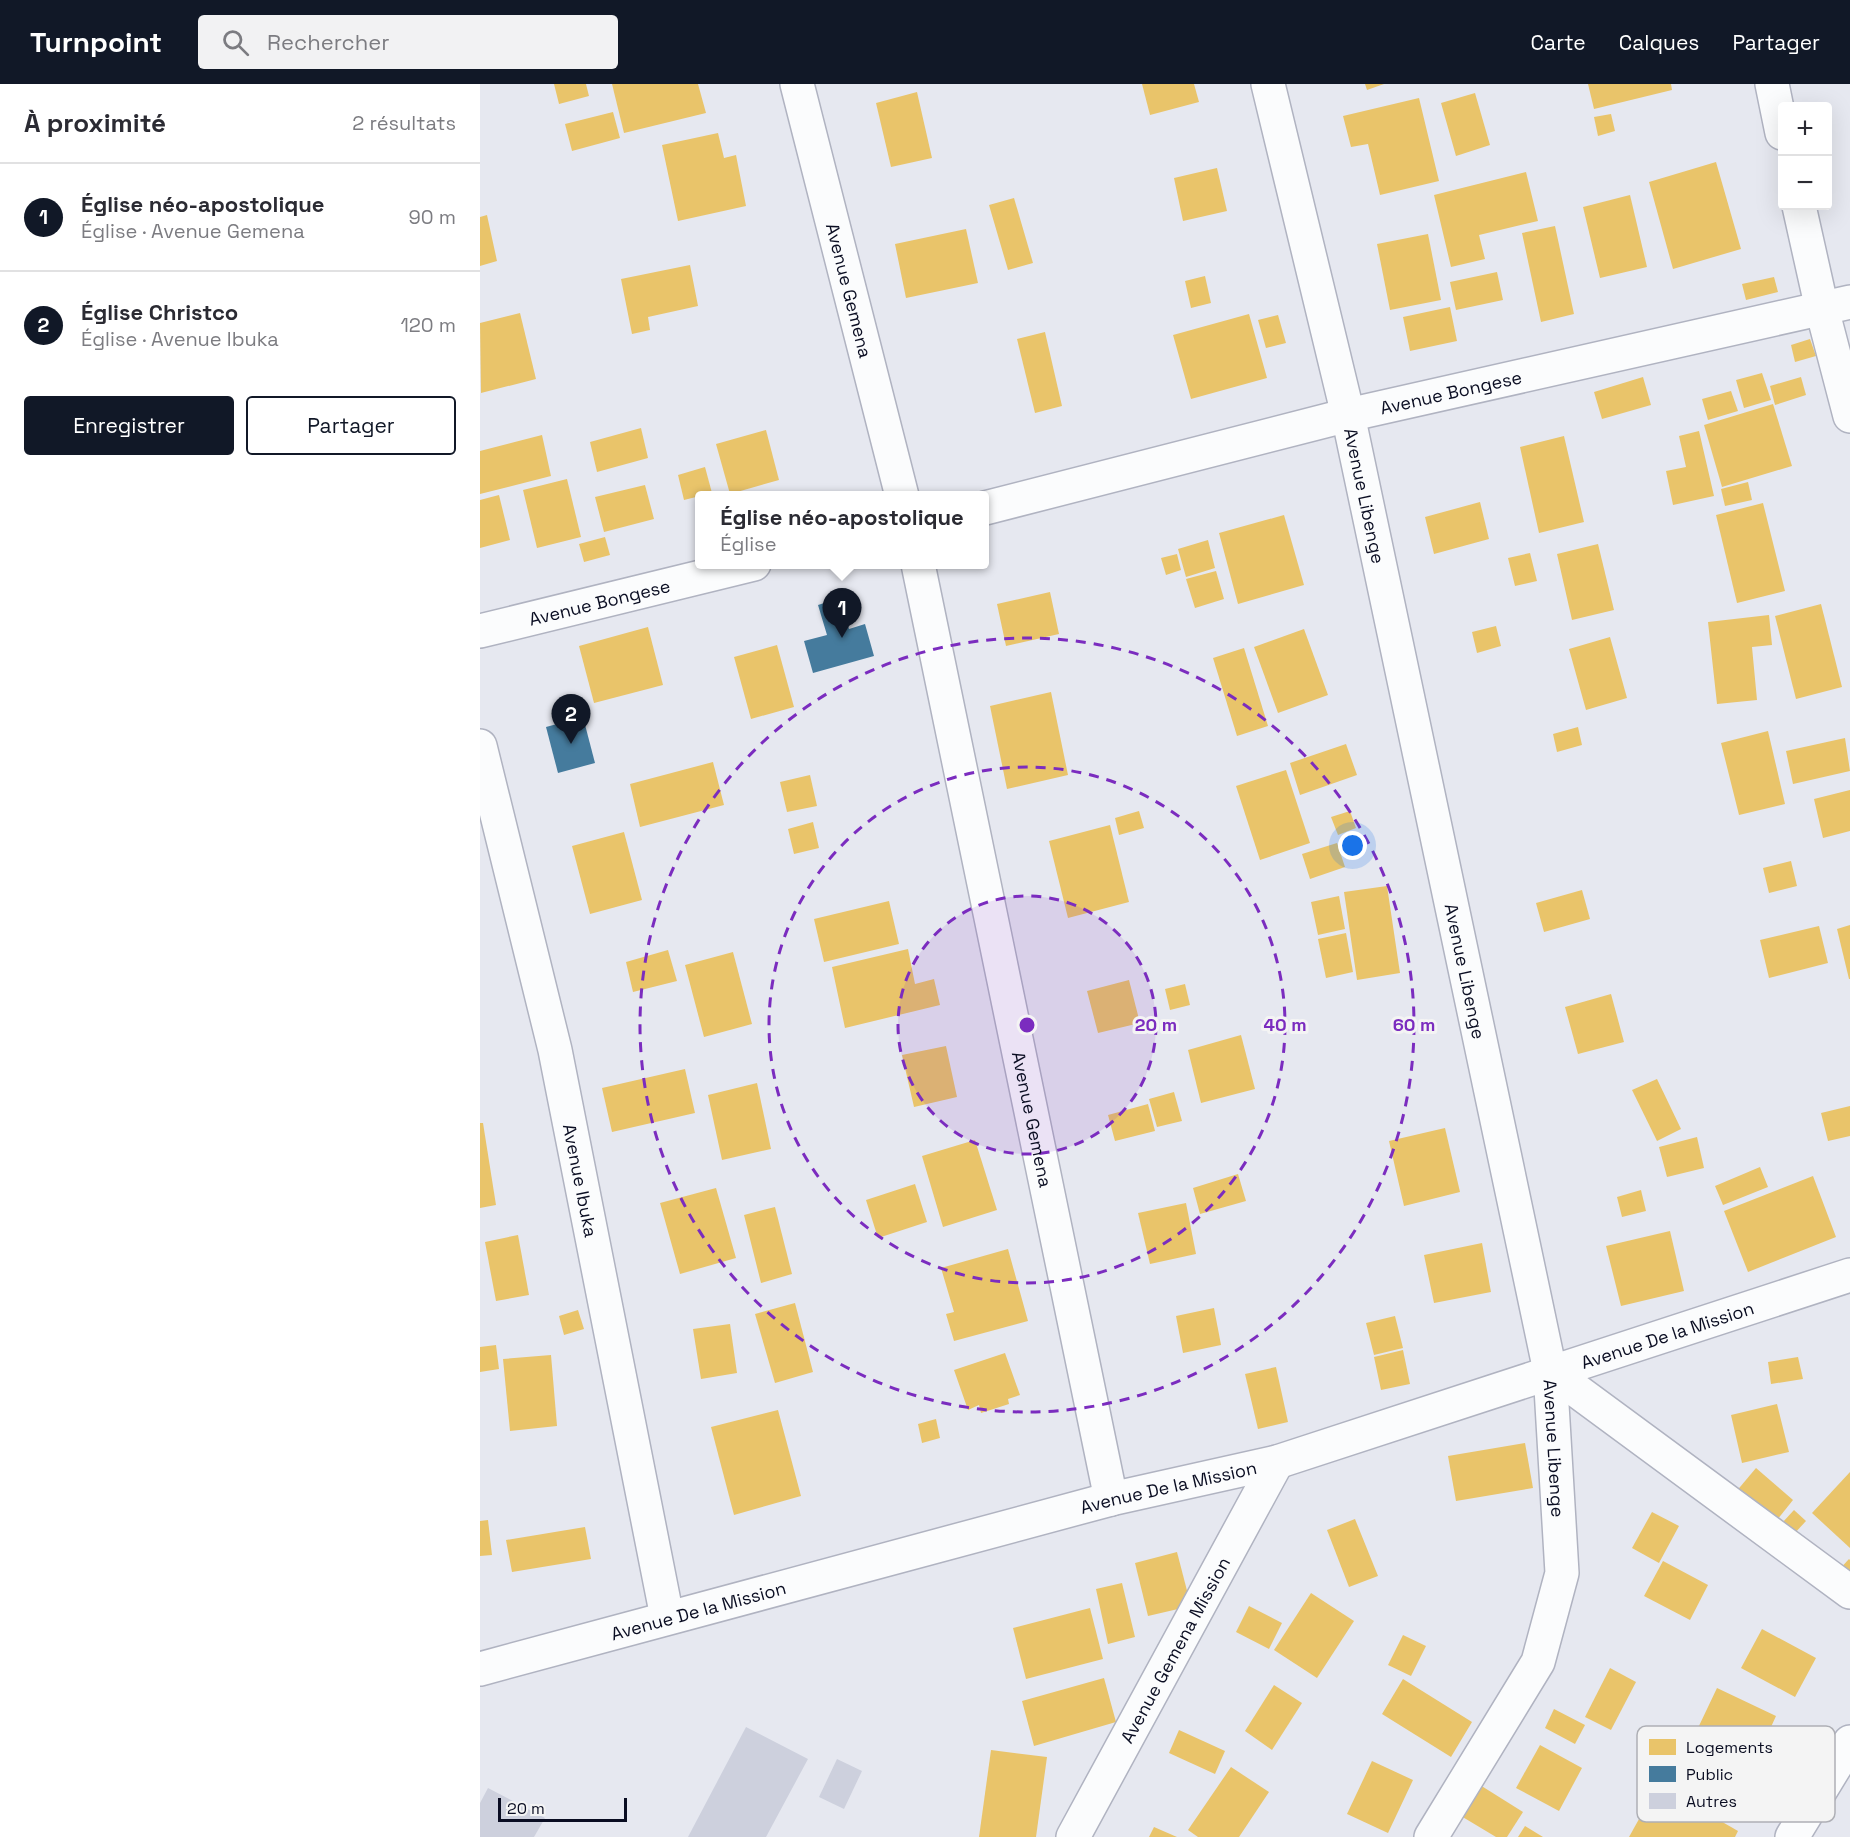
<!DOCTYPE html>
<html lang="fr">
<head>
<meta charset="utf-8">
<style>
	:root { --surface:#fff; --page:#f2f2f3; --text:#2b2b33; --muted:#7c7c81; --line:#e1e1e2; --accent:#111827 }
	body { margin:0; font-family:"Space Grotesk",sans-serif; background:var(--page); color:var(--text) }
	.controls { position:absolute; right:18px; top:18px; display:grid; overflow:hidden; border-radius:6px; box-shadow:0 6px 24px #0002 }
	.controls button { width:54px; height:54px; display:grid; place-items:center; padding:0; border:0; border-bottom:2px solid var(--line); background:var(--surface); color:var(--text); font:30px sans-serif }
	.scale { position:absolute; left:18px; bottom:15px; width:129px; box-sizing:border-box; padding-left:6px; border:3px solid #0a0d22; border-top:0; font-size:16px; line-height:21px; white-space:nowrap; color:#0a0d22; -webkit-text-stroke:4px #f4f4f4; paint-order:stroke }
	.you { position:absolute; left:873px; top:762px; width:21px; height:21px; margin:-15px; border:4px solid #fff; border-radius:50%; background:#1a73e8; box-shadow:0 0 0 9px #1a73e833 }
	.badge { display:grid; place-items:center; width:39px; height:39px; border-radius:50%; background:var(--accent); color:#fff; font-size:20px; font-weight:700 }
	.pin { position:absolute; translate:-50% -50px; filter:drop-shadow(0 2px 3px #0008) }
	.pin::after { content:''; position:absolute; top:32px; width:21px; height:18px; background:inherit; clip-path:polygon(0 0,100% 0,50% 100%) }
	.popup { position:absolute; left:215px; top:407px; width:294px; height:78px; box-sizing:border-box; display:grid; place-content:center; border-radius:6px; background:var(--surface); filter:drop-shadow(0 2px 4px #0005); font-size:20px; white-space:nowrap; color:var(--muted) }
	.popup b { font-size:22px; color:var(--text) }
	.popup::after { content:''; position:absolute; left:50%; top:100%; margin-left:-12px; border:12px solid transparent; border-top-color:var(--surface) }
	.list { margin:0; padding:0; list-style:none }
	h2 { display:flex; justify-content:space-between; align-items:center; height:78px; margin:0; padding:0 24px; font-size:26px }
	h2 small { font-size:20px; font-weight:400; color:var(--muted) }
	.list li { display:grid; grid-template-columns:39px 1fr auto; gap:18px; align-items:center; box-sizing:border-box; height:108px; padding:0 24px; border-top:2px solid var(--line) }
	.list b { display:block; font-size:22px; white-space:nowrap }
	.list p { margin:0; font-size:20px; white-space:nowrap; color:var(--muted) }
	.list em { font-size:20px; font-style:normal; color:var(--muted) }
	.actions { display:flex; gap:12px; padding:18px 24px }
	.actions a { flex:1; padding:14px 0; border:2px solid var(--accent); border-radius:6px; text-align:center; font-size:21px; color:var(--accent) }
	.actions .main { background:var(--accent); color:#fff }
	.icon { flex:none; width:33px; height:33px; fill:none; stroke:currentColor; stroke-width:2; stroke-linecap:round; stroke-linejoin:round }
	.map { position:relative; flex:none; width:1370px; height:1753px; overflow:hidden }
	header { display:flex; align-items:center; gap:36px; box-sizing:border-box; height:84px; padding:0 30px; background:var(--accent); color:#fff }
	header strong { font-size:28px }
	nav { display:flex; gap:33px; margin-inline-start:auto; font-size:21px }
	.search { width:420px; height:54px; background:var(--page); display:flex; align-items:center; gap:15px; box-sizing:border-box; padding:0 21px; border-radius:6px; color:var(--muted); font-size:22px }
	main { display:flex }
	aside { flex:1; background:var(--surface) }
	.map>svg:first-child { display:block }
</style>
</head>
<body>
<header>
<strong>Turnpoint</strong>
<div class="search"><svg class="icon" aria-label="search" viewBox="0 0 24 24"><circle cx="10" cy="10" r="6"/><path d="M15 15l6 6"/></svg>Rechercher</div>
<nav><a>Carte</a><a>Calques</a><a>Partager</a></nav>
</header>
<main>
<aside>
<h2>À proximité<small>2 résultats</small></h2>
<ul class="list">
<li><span class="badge">1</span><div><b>Église néo-apostolique</b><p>Église · Avenue Gemena</p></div><em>90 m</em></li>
<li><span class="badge">2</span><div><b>Église Christco</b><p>Église · Avenue Ibuka</p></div><em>120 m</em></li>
</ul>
<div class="actions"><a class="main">Enregistrer</a><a>Partager</a></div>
</aside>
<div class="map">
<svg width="1370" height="1753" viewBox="0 0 1370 1753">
	<rect width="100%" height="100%" fill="#e6e8f0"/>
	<g fill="#e9c46a">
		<path d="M 74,0 L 106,0 L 109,12 L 79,20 Z"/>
		<path d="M 132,0 L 218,0 L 226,29 L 144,49 Z"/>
		<path d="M 662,0 L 714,0 L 719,18 L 670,31 Z"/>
		<path d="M 885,0 L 904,0 L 887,6 Z"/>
		<path d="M 1108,0 L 1191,0 L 1192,6 L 1114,25 Z"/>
		<path d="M 437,8 L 452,74 L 411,83 L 396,19 Z"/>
		<path d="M 995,9 L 1010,61 L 976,72 L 961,19 Z"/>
		<path d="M 939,14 L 959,97 L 900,111 L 888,60 L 871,63 L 863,32 Z"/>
		<path d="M 133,28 L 140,54 L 92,67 L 85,40 Z"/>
		<path d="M 1131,30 L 1135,47 L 1118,52 L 1114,33 Z"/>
		<path d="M 238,49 L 244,74 L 256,71 L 266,122 L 198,137 L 182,61 Z"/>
		<path d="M 1236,78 L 1261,165 L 1193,185 L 1169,98 Z"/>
		<path d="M 737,84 L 747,127 L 703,137 L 694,94 Z"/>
		<path d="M 1046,88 L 1058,137 L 999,151 L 1005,175 L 971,183 L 954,111 Z"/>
		<path d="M 1150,111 L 1167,183 L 1120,194 L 1103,123 Z"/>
		<path d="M 534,114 L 553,179 L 528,186 L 509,121 Z"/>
		<path d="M 7,131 L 17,177 L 0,182 L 0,133 Z"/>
		<path d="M 1075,142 L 1094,230 L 1061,238 L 1042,149 Z"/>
		<path d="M 486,145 L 498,199 L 426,214 L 415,160 Z"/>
		<path d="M 948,150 L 961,216 L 910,226 L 897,160 Z"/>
		<path d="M 210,181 L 218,222 L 168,233 L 170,246 L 152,250 L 141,195 Z"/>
		<path d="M 1017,188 L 1023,216 L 976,226 L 970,198 Z"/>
		<path d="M 725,192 L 731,219 L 711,224 L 705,197 Z"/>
		<path d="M 1294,193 L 1298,208 L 1266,216 L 1262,200 Z"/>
		<path d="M 970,223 L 977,257 L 930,267 L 923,233 Z"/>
		<path d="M 40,229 L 56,295 L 1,309 L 0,239 Z"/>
		<path d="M 769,230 L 787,294 L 711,315 L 693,251 Z"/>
		<path d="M 798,231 L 806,259 L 786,264 L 778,236 Z"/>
		<path d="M 565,248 L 582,322 L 555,329 L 537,255 Z"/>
		<path d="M 1330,255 L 1336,272 L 1315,278 L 1311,261 Z"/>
		<path d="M 1282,289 L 1291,316 L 1264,324 L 1256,296 Z"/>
		<path d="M 1163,293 L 1171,321 L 1122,335 L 1114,308 Z"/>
		<path d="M 1321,293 L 1326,311 L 1295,321 L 1290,302 Z"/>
		<path d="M 1251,307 L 1258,327 L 1228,336 L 1222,315 Z"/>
		<path d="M 1293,320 L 1312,382 L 1242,403 L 1224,341 Z"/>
		<path d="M 161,344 L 168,374 L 117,388 L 110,358 Z"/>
		<path d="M 286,346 L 299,396 L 250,410 L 236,360 Z"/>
		<path d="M 1219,347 L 1234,412 L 1193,421 L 1186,387 L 1206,383 L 1199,352 Z"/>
		<path d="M 62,351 L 71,392 L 0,410 L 0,367 Z"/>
		<path d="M 1084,352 L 1104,438 L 1059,449 L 1040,363 Z"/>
		<path d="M 225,383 L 232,409 L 204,416 L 198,391 Z"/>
		<path d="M 87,395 L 101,453 L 57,464 L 43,406 Z"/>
		<path d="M 1268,398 L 1272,416 L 1245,422 L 1241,405 Z"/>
		<path d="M 165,401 L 174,435 L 124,448 L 115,413 Z"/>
		<path d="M 19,411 L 30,456 L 0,464 L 0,416 Z"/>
		<path d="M 1000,418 L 1009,455 L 954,470 L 945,433 Z"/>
		<path d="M 1283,419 L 1305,507 L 1257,519 L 1236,431 Z"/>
		<path d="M 804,431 L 824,501 L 758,520 L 739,449 Z"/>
		<path d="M 125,453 L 130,471 L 104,478 L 99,460 Z"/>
		<path d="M 728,456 L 735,484 L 706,493 L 698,465 Z"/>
		<path d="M 1118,460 L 1134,526 L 1092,536 L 1077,470 Z"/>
		<path d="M 1050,469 L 1057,497 L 1035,502 L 1028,474 Z"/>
		<path d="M 697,470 L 701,486 L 686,491 L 681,474 Z"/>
		<path d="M 736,487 L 744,515 L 715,524 L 706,495 Z"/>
		<path d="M 570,508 L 579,550 L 526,562 L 517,520 Z"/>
		<path d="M 1341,520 L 1362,603 L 1316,615 L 1295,532 Z"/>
		<path d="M 1289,531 L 1292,561 L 1272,563 L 1277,616 L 1237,620 L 1228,538 Z"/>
		<path d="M 1016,542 L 1021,562 L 997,569 L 992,548 Z"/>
		<path d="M 168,543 L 183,601 L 114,619 L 99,562 Z"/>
		<path d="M 824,545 L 848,611 L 798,629 L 774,563 Z"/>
		<path d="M 1130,553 L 1147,614 L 1106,626 L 1089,565 Z"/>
		<path d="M 297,561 L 314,623 L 271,635 L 254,573 Z"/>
		<path d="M 764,564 L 788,642 L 757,652 L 733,574 Z"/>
		<path d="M 571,608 L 588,691 L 527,705 L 510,622 Z"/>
		<path d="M 1098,643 L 1102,661 L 1077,668 L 1073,650 Z"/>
		<path d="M 1288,647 L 1305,720 L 1259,731 L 1241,659 Z"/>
		<path d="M 1365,654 L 1370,687 L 1313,700 L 1306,667 Z"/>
		<path d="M 866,660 L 877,691 L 820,711 L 810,679 Z"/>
		<path d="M 233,678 L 244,721 L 160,743 L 150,700 Z"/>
		<path d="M 806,686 L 830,759 L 780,776 L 756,702 Z"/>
		<path d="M 330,691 L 337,722 L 307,728 L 300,698 Z"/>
		<path d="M 1370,706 L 1370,747 L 1343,754 L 1334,715 Z"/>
		<path d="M 659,727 L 664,744 L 639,751 L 635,734 Z"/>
		<path d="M 870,727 L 876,744 L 858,751 L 851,733 Z"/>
		<path d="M 333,738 L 339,764 L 314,770 L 308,745 Z"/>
		<path d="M 630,741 L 649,818 L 588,834 L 569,757 Z"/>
		<path d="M 144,748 L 162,816 L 110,830 L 92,762 Z"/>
		<path d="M 857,759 L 865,783 L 830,795 L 822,770 Z"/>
		<path d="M 1311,777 L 1317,802 L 1289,809 L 1283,784 Z"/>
		<path d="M 907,802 L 920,889 L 877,896 L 864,808 Z"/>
		<path d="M 1102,806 L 1110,835 L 1064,848 L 1056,819 Z"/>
		<path d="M 859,812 L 865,845 L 838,851 L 831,818 Z"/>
		<path d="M 409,817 L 419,860 L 344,878 L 334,835 Z"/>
		<path d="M 1370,841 L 1370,895 L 1369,895 L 1357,845 Z"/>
		<path d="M 1339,842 L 1348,879 L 1289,894 L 1280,856 Z"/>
		<path d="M 866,849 L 873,888 L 846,894 L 838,855 Z"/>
		<path d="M 428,865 L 435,900 L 454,895 L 460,921 L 365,944 L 352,883 Z"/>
		<path d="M 188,866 L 197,897 L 153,908 L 146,878 Z"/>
		<path d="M 253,868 L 272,940 L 224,953 L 205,881 Z"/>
		<path d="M 649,896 L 660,939 L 618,949 L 607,907 Z"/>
		<path d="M 705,900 L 710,921 L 690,926 L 685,905 Z"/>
		<path d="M 1131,910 L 1144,958 L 1098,970 L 1085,923 Z"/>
		<path d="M 761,951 L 775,1005 L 721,1019 L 708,966 Z"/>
		<path d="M 466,962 L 477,1013 L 434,1023 L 422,971 Z"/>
		<path d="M 205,985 L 215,1029 L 132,1048 L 122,1004 Z"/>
		<path d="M 1177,995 L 1201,1045 L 1177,1057 L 1152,1006 Z"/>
		<path d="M 277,999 L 291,1065 L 242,1076 L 228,1011 Z"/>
		<path d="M 694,1008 L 702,1037 L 677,1043 L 669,1015 Z"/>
		<path d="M 668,1020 L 675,1047 L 635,1057 L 628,1031 Z"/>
		<path d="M 1370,1022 L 1370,1052 L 1348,1057 L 1341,1029 Z"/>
		<path d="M 0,1039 L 3,1039 L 16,1121 L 0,1124 Z"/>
		<path d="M 965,1044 L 980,1108 L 924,1122 L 909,1057 Z"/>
		<path d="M 1217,1053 L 1224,1084 L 1187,1093 L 1179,1063 Z"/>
		<path d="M 495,1056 L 517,1126 L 463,1143 L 442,1072 Z"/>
		<path d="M 1280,1083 L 1288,1103 L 1243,1121 L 1235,1102 Z"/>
		<path d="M 758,1090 L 766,1117 L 720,1130 L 713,1104 Z"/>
		<path d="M 1333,1092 L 1356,1153 L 1268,1188 L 1244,1127 Z"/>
		<path d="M 435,1100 L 447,1138 L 398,1154 L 386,1116 Z"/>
		<path d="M 236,1104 L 256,1174 L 200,1190 L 180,1119 Z"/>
		<path d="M 1161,1106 L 1166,1127 L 1142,1133 L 1137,1113 Z"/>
		<path d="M 706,1119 L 716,1170 L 670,1180 L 658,1129 Z"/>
		<path d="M 295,1123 L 312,1190 L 281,1199 L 264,1131 Z"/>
		<path d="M 1190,1147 L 1204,1207 L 1141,1222 L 1126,1162 Z"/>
		<path d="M 38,1151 L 49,1211 L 16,1217 L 5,1158 Z"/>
		<path d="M 1002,1159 L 1011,1208 L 954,1219 L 944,1171 Z"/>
		<path d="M 528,1165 L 548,1237 L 474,1257 L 466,1230 L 474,1228 L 461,1184 Z"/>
		<path d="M 315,1219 L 333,1288 L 295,1299 L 275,1230 Z"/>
		<path d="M 734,1224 L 741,1261 L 703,1269 L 696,1232 Z"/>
		<path d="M 98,1226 L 104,1245 L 84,1251 L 79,1232 Z"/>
		<path d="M 915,1232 L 923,1264 L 894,1271 L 886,1239 Z"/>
		<path d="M 250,1240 L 257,1289 L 221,1295 L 213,1245 Z"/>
		<path d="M 16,1261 L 19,1285 L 0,1288 L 0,1263 Z"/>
		<path d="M 923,1266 L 930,1300 L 901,1306 L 894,1273 Z"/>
		<path d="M 525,1269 L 540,1311 L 528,1315 L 529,1320 L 501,1329 L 499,1321 L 488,1326 L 474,1286 Z"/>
		<path d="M 71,1271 L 77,1342 L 30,1347 L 23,1275 Z"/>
		<path d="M 1318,1273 L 1323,1295 L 1291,1300 L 1288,1278 Z"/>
		<path d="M 796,1283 L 808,1338 L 778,1345 L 765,1290 Z"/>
		<path d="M 1297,1320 L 1309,1368 L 1262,1379 L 1251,1331 Z"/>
		<path d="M 298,1326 L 321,1412 L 254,1431 L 231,1343 Z"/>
		<path d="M 456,1335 L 460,1354 L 442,1359 L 438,1340 Z"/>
		<path d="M 1045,1359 L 1053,1404 L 976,1417 L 968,1372 Z"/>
		<path d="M 1276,1384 L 1313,1416 L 1293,1441 L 1255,1409 Z"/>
		<path d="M 1370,1388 L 1370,1464 L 1332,1429 Z"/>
		<path d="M 1314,1426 L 1326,1437 L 1314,1450 L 1302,1439 Z"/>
		<path d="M 1172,1428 L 1199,1442 L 1179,1479 L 1152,1464 Z"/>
		<path d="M 875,1435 L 898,1492 L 869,1503 L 847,1446 Z"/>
		<path d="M 8,1436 L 12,1471 L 0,1472 L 0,1437 Z"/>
		<path d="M 105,1443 L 111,1475 L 32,1488 L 26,1456 Z"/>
		<path d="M 697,1468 L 711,1522 L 668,1532 L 655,1479 Z"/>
		<path d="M 1369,1475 L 1370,1476 L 1370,1501 L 1356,1489 Z"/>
		<path d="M 1183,1477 L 1228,1501 L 1210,1536 L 1164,1512 Z"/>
		<path d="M 642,1499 L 655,1553 L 628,1560 L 616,1505 Z"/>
		<path d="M 831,1509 L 874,1537 L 837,1594 L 794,1566 Z"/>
		<path d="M 769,1522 L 802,1539 L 789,1565 L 756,1548 Z"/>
		<path d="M 610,1524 L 623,1575 L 546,1595 L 533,1544 Z"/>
		<path d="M 1282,1545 L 1336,1574 L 1315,1613 L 1261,1584 Z"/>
		<path d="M 923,1551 L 946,1562 L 931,1592 L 908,1581 Z"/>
		<path d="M 1130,1584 L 1156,1598 L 1131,1646 L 1105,1633 Z"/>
		<path d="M 624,1594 L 636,1638 L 554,1662 L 542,1617 Z"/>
		<path d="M 923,1595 L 992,1638 L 971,1673 L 902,1630 Z"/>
		<path d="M 794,1601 L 822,1619 L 792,1666 L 765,1647 Z"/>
		<path d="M 1237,1604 L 1296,1632 L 1281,1665 L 1266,1657 L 1241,1707 L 1198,1686 Z"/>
		<path d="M 1074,1625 L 1105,1641 L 1095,1660 L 1065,1644 Z"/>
		<path d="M 699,1646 L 745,1667 L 735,1690 L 689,1669 Z"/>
		<path d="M 1060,1661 L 1102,1684 L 1079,1727 L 1036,1704 Z"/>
		<path d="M 511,1666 L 567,1673 L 556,1753 L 499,1753 Z"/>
		<path d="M 892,1677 L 933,1696 L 908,1749 L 867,1730 Z"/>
		<path d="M 751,1683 L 789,1708 L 759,1753 L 718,1753 L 708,1746 Z"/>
		<path d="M 1000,1701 L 1043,1728 L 1027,1753 L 1016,1753 L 981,1732 Z"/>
		<path d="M 1178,1701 L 1258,1747 L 1255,1753 L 1149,1753 Z"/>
		<path d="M 1045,1742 L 1063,1753 L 1038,1753 Z"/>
		<path d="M 674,1743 L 697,1753 L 669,1753 Z"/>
	</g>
	<g fill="#457b9d">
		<path d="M 360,514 L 369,545 L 385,540 L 394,572 L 333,589 L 324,557 L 347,551 L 338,521 Z"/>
		<path d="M 103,633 L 115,679 L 78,689 L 66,643 Z"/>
	</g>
	<g fill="#cdd0dd">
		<path d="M 266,1643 L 328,1675 L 286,1753 L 208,1753 Z"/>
		<path d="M 357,1675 L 382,1687 L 364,1725 L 339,1713 Z"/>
		<path d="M 8,1704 L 65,1734 L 54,1753 L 0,1753 L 0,1719 Z"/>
	</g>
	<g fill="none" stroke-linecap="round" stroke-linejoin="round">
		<g stroke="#b0b3c1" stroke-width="36">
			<g id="street">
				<path id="s1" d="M 317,0 L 422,412"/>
				<path id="s2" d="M 788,0 L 868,331 L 1070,1287 L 1082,1489 L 1058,1578 L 951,1753"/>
				<path id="s3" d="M 505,424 L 868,331 L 1370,218"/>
				<path id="s4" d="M 438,480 L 631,1415"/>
				<path id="s5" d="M 0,547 L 274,480"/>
				<path id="s6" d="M 0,662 L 75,966 L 187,1533"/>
				<path d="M 1070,1287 L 1370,1508"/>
				<path id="s7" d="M 0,1585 L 631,1415 L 797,1378 L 1370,1191"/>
				<path id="s8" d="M 593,1753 L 797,1378"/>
				<path d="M 1312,1753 L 1370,1658"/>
			</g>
		</g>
		<g stroke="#b0b3c1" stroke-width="36">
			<g id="secondary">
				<path d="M 1292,0 L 1302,49"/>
				<path d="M 1319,122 L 1342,225 L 1370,332"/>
			</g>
		</g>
		<use href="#street" stroke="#fbfcfd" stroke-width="33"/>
		<use href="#secondary" stroke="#fbfcfd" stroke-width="33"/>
	</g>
	<circle cx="547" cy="941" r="129" fill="#7b2cbf" fill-opacity=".12"/>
	<g fill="none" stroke="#7b2cbf" stroke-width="3" stroke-dasharray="10 8">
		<circle cx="547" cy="941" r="129"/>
		<circle cx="547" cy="941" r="258"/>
		<circle cx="547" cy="941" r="387"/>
	</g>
	<g text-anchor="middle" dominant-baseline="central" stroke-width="6" stroke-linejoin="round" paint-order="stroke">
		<g font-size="18" fill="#0a0d22" stroke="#f4f4f4">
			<text stroke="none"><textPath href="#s1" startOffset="213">Avenue Gemena</textPath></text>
			<text stroke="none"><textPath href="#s3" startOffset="480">Avenue Bongese</textPath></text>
			<text stroke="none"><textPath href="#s2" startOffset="423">Avenue Libenge</textPath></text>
			<text stroke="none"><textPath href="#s5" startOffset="123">Avenue Bongese</textPath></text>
			<text stroke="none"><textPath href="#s2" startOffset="909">Avenue Libenge</textPath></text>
			<text stroke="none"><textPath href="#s4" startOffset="567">Avenue Gemena</textPath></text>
			<text stroke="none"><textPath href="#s6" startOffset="446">Avenue Ibuka</textPath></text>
			<text stroke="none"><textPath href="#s7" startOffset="1234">Avenue De la Mission</textPath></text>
			<text stroke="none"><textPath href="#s2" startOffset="1395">Avenue Libenge</textPath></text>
			<text stroke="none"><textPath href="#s7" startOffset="712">Avenue De la Mission</textPath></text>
			<text stroke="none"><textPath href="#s7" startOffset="226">Avenue De la Mission</textPath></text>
			<text stroke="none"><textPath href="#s8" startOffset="213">Avenue Gemena Mission</textPath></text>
		</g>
	</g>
	<rect x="1157" y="1642" width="198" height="96" rx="9" fill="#f4f4f4" stroke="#aeafb5" stroke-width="1.5"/>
	<rect x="1169" y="1655" width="27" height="16" fill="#e9c46a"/>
	<rect x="1169" y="1682" width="27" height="16" fill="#457b9d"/>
	<rect x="1169" y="1709" width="27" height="16" fill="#cdd0dd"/>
	<g font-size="16" fill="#0a0d22">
		<text x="1206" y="1669">Logements</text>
		<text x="1206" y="1696">Public</text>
		<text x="1206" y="1723">Autres</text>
	</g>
	<circle cx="547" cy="941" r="9" fill="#7b2cbf" stroke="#f4f4f4" stroke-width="3"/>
	<g font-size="18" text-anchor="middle" font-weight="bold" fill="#7b2cbf" stroke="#f4f4f4" stroke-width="6" stroke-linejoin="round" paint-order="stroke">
		<text x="676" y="947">20 m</text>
		<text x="805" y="947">40 m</text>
		<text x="934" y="947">60 m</text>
	</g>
</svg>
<div class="controls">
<button>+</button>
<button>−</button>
</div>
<div class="scale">20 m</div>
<div class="you"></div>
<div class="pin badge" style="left:362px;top:554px">1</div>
<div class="popup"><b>Église néo-apostolique</b>Église</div>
<div class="pin badge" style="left:91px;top:660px">2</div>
</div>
</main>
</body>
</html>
